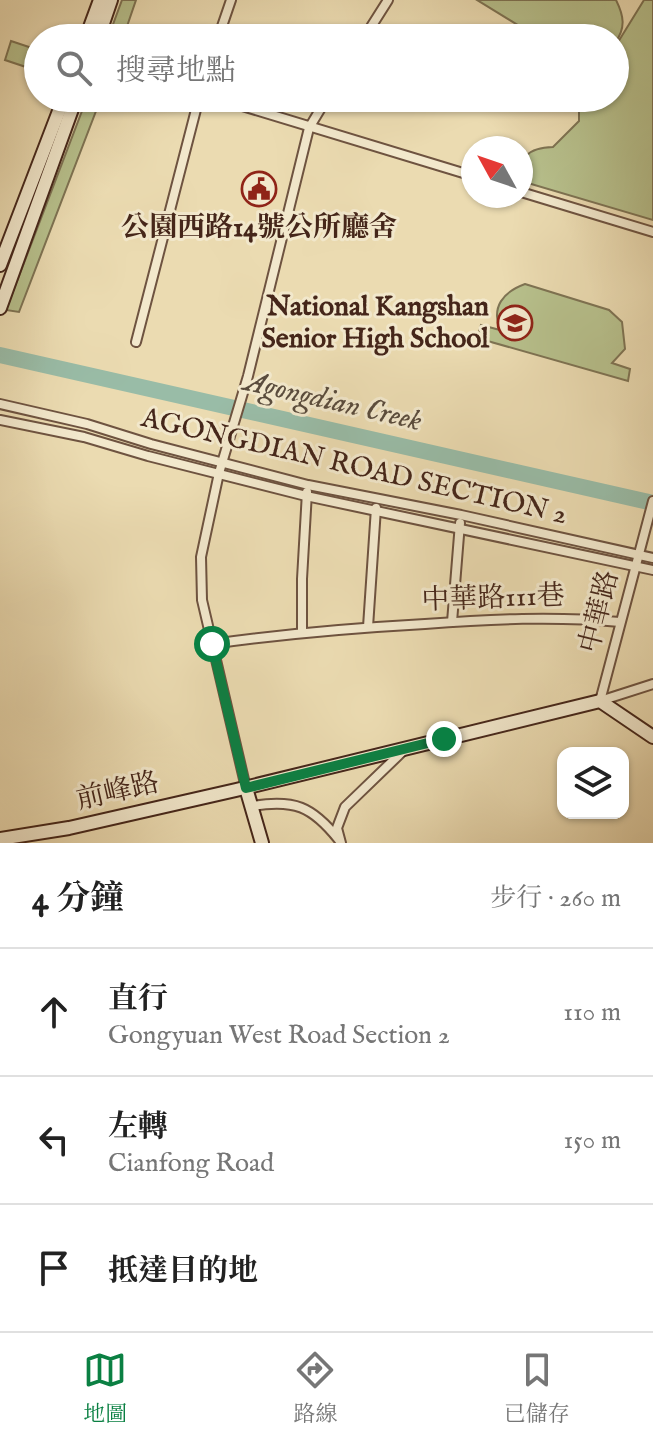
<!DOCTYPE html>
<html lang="zh-TW">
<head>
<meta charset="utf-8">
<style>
	:root { --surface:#fff; --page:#f2f2f2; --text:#222; --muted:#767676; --line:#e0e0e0; --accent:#0b8043 }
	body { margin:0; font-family:"IM FELL English","Noto Serif TC",serif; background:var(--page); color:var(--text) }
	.controls { position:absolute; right:24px; bottom:24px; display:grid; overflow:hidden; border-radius:16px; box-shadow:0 2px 6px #0004 }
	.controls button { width:72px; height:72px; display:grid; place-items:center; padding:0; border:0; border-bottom:2px solid var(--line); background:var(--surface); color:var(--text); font:40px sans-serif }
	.compass { position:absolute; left:461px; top:136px; width:72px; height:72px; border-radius:50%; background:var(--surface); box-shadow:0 2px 6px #0004; rotate:310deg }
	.stop { position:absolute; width:24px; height:24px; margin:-18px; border:6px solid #0b8043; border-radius:50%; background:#fff }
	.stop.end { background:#0b8043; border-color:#fff; box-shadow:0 2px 8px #0008 }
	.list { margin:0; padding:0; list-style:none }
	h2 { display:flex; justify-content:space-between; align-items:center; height:104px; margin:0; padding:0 32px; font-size:34px }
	h2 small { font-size:26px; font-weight:400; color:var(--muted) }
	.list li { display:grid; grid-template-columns:52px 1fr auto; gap:24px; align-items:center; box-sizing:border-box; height:128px; padding:0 32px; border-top:2px solid var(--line) }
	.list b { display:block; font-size:30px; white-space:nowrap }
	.list p { margin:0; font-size:26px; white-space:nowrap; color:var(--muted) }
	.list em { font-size:26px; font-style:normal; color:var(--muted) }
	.icon { flex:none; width:44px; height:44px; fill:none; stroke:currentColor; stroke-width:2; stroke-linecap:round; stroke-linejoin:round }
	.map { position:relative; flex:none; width:653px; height:843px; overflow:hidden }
	.search { position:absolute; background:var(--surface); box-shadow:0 2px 6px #0004; left:24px; right:24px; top:24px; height:88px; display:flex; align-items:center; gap:20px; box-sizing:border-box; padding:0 28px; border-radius:44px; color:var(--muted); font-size:30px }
	.sheet { height:488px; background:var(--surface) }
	nav { display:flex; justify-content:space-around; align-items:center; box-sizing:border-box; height:112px; border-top:2px solid var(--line); background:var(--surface); font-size:22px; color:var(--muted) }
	nav a { display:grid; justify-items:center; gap:4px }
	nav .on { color:var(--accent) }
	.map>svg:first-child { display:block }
</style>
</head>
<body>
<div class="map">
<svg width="653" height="843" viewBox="0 0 653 843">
	<rect width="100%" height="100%" fill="#ebdbb1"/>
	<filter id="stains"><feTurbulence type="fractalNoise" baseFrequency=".0025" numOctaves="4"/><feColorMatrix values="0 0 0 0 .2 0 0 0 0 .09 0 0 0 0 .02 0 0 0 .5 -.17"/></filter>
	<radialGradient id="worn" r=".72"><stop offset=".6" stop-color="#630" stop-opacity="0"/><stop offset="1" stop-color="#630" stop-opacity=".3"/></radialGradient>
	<g fill="#b7c08c" stroke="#7e7353" stroke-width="2">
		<path d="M 122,0 L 136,0 L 123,38 L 108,38 Z"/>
		<path d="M 477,0 L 616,0 C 624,16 626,28 615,43 L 615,38 L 539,38 Z"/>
		<path d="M 644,0 L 653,0 L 653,220 L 521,181 C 521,156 527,148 553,147 L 579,121 L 579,105 L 570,98 L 615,98 L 615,47 Z"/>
		<path d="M 11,41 L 38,50 L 38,71 L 5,60 Z"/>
		<path d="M 87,98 L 101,98 L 19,312 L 6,310 Z"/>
		<path d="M 525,284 L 609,310 L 622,322 L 625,349 L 612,363 L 630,369 L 628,381 L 477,338 L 481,325 L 500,330 C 491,307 503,292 525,284 Z"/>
	</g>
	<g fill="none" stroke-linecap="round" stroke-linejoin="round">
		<path stroke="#99bca7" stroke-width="16" d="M 0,355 L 653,503"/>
		<g stroke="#6e5340" stroke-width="12">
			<g id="street">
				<path d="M 218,38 L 231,0"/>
				<path d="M 364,38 L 388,0"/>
				<path d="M 216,98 L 473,176"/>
				<path d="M 521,192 L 653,232"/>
				<path d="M 136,342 L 199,98"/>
				<path d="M 0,404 L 87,424 L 151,444 L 308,485 L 461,515 L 653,558"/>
				<path d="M 0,420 L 84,437 L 148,456 L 306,496 L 653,570"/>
				<path d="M 452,622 L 460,523"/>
				<path d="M 368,627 L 376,508"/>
				<path d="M 302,631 L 302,579 L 307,492"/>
				<path d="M 212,644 C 283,634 353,628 425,624 C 490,619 555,616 620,622"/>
				<path d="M 600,701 L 653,501"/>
				<path d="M 600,701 L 653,684"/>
				<path d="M 246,788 L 202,600 L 201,557 L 219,473 L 248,376 L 309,128 L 327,98"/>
				<path d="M 252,806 C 294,799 312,806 339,840"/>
				<path d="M 341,843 L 337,828 L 345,807 L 403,751"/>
			</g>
		</g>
		<g stroke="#45261a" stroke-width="16">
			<g id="secondary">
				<path d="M 86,38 L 100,0"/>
				<path d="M 98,38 L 111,0"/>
				<path d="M 0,265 L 64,98"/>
				<path d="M 0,308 L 76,98"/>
				<path d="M 246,788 L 262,843"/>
				<path d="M 0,839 L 69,828 L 236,790 L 600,701 L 653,737"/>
			</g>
		</g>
		<use href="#street" stroke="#f2e8cc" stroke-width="8"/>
		<use href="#secondary" stroke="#f2e8cc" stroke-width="12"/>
	</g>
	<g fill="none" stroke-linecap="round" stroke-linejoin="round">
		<path stroke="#0b8043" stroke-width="10" d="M 212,644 L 246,788 L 444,739"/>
	</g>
	<defs>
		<g id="civic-ring" transform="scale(1.8)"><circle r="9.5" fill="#f2e8cc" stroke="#8f2418" stroke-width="1.5"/><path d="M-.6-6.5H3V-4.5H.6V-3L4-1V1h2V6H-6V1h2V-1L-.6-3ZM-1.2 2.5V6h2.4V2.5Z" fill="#8f2418"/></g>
		<g id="school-ring" transform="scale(1.8)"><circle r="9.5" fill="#f2e8cc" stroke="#8f2418" stroke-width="1.5"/><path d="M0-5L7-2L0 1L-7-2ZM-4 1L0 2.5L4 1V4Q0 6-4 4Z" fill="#8f2418"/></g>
	</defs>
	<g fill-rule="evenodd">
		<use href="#civic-ring" x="259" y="189"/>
		<use href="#school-ring" x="515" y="323"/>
	</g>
	<g text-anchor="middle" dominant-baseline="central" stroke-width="6" stroke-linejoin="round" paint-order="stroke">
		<g font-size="28" font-weight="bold" fill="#45261a" stroke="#f2e8cc">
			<text x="259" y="228">公園西路14號公所廳舍</text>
			<text x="489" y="307" text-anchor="end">National Kangshan<tspan x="489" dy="32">Senior High School</tspan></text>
		</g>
		<g font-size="28" fill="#45261a" stroke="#f2e8cc">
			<text transform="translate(354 467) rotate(13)">AGONGDIAN ROAD SECTION 2</text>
			<text transform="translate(493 599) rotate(-2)">中華路111巷</text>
			<text transform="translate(600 612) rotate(-76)">中華路</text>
			<text transform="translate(118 792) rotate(-13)">前峰路</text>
		</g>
		<g font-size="30" font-style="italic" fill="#5a4c3d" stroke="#f2e8cc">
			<text transform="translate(333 402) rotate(13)">Agongdian Creek</text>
		</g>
	</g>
	<rect width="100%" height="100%" filter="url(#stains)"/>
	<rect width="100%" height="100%" fill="url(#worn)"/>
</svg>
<div class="controls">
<button><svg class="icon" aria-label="layers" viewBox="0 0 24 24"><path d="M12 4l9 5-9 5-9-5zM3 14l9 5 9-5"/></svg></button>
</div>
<svg class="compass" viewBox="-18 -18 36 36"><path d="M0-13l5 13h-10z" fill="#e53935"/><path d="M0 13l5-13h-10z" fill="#767676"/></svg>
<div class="stop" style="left:212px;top:644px"></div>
<div class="stop end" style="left:444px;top:739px"></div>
<div class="search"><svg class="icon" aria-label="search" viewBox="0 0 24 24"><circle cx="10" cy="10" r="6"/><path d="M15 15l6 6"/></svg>搜尋地點</div>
</div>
<section class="sheet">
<h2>4 分鐘<small>步行 · 260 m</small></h2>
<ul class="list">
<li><svg class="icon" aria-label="ahead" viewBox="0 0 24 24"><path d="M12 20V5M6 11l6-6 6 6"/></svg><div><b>直行</b><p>Gongyuan West Road Section 2</p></div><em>110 m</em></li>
<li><svg class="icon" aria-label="left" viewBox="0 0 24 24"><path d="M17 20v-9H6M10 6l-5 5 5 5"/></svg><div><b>左轉</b><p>Cianfong Road</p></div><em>150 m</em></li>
<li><svg class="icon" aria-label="arrive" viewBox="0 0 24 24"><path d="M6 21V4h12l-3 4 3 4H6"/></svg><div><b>抵達目的地</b></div></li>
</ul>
</section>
<nav>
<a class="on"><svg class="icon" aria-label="map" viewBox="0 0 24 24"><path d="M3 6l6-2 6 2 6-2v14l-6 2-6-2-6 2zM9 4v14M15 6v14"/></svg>地圖</a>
<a><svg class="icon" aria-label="directions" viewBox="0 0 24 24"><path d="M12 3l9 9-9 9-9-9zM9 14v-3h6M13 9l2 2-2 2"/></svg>路線</a>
<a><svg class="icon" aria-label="saved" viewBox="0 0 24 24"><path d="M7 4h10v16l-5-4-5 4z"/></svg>已儲存</a>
</nav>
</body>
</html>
